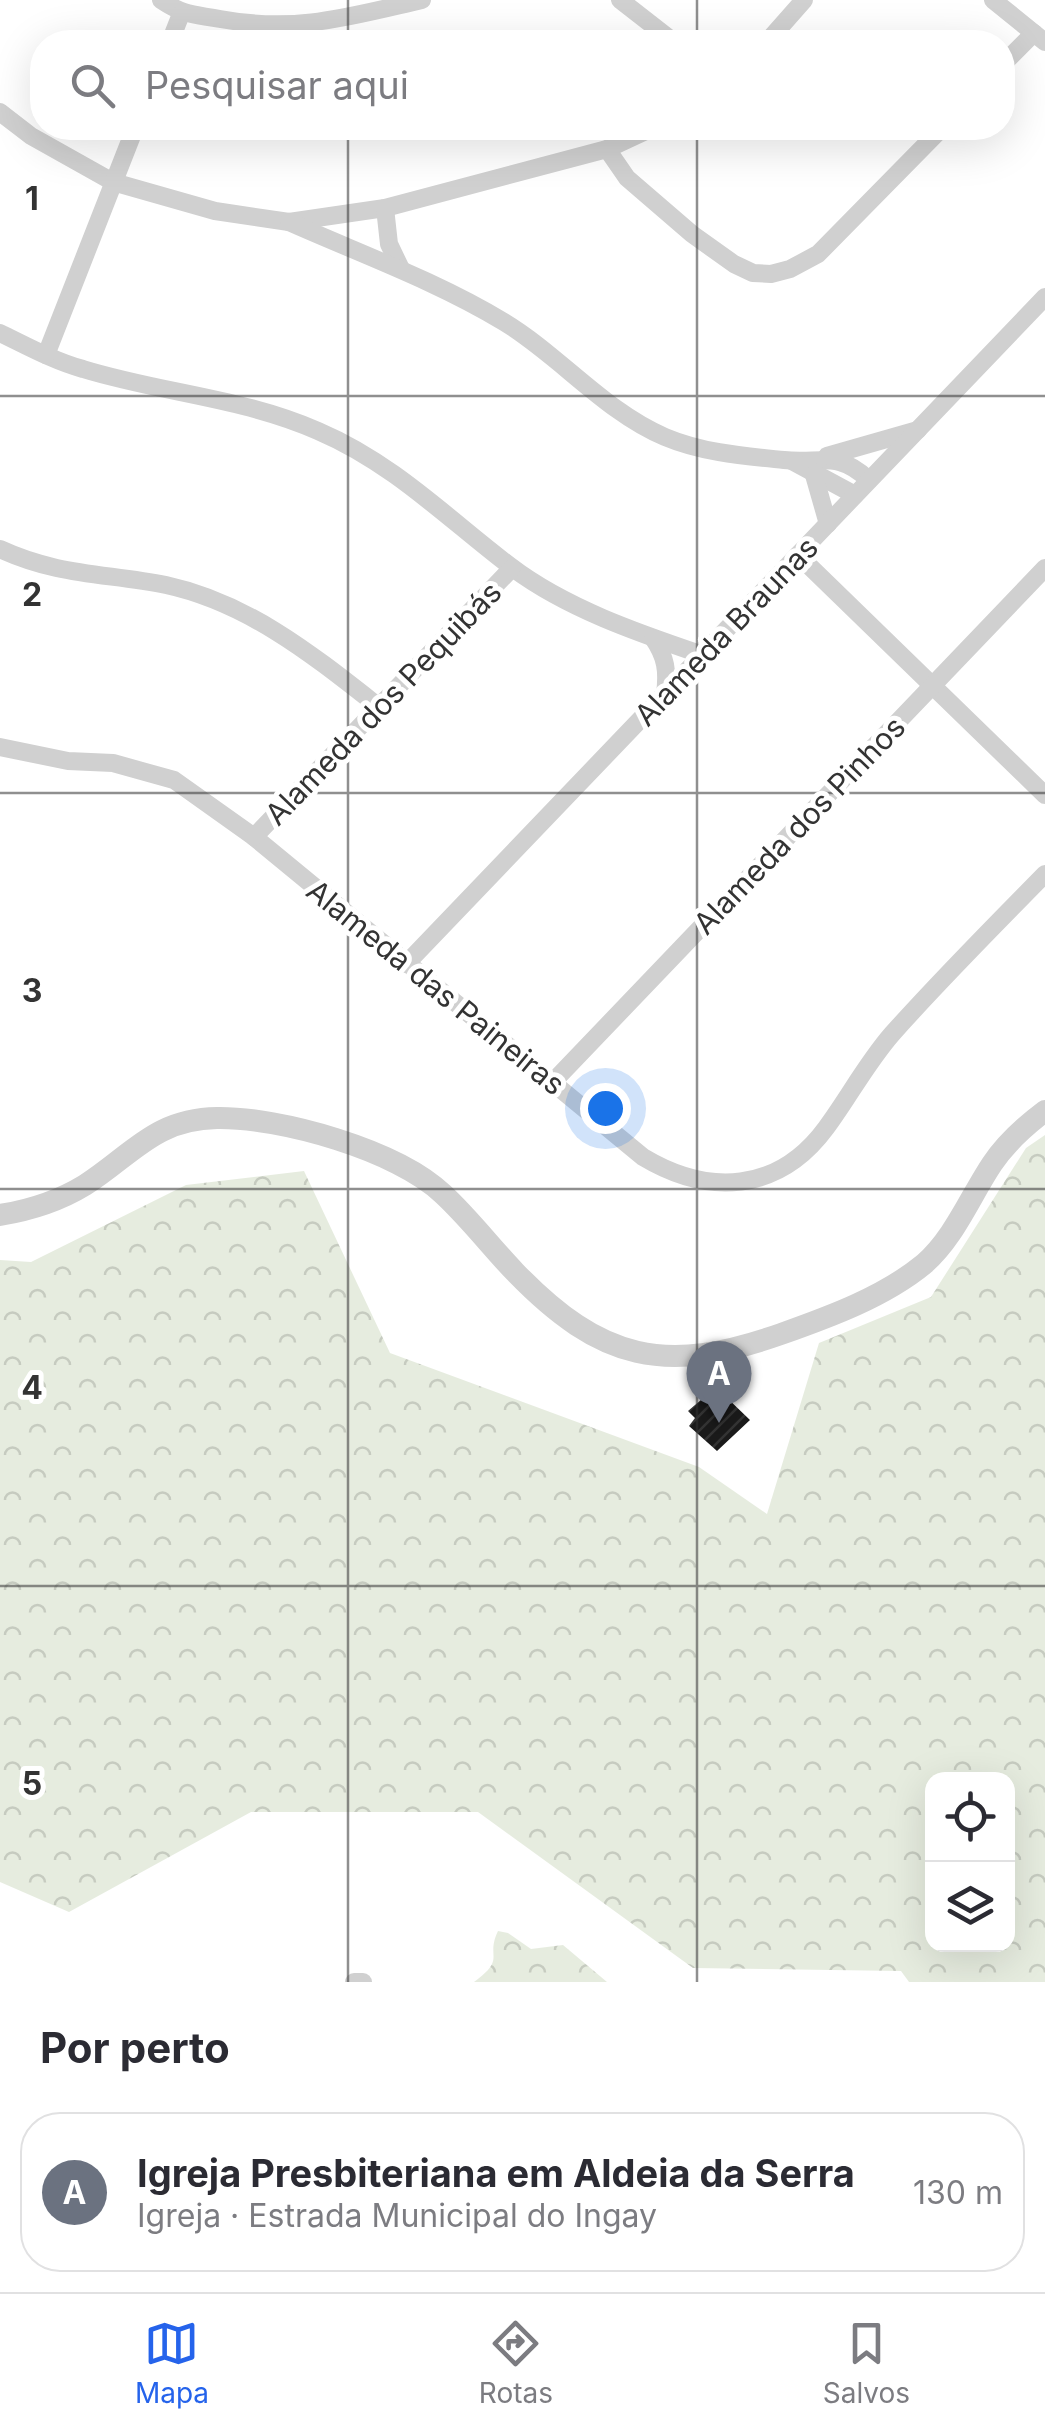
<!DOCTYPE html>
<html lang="pt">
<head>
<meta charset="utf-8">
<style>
	:root { --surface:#fff; --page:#f7f7f7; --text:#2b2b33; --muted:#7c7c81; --line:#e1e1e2; --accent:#2563eb }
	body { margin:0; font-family:Inter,sans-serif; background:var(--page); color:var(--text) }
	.controls { position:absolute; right:30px; bottom:30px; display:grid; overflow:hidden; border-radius:20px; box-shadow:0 10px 40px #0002 }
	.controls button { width:90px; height:90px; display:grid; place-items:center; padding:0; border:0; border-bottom:2px solid var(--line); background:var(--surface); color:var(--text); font:50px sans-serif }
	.you { position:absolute; left:605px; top:1108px; width:35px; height:35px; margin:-25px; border:8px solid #fff; border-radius:50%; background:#1a73e8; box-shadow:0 0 0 15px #1a73e833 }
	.badge { display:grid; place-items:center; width:65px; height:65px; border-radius:50%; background:var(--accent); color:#fff; font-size:32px; font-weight:700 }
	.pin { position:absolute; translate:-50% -82px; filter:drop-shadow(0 2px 5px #0008) }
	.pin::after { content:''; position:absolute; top:52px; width:35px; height:30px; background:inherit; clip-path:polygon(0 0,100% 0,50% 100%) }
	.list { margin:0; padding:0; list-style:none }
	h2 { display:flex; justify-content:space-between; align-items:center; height:130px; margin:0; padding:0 40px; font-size:42px }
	h2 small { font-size:32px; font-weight:400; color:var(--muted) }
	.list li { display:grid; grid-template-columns:65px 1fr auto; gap:30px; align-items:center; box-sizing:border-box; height:160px; margin:0 20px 20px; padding:0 20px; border:2px solid var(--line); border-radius:40px }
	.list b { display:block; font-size:38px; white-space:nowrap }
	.list p { margin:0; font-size:32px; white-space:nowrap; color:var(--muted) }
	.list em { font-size:32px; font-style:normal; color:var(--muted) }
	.icon { flex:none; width:55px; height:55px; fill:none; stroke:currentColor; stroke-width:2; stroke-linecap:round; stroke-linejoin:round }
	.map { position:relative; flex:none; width:1045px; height:1982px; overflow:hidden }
	.search { position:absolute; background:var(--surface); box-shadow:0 10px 40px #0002; left:30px; right:30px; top:30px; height:110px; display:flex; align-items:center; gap:25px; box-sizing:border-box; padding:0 35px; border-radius:40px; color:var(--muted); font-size:38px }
	.sheet { height:310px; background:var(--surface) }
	nav { display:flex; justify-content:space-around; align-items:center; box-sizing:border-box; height:140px; border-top:2px solid var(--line); background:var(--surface); font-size:28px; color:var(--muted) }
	nav a { display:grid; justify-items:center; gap:5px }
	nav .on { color:var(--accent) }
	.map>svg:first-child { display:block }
</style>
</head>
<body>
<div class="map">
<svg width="1045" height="1982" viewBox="0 0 1045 1982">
	<defs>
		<pattern id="forest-crowns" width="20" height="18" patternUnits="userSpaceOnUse" patternTransform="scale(2.5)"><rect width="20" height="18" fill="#e6ecdf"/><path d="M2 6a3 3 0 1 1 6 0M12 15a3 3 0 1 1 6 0" fill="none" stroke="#c6cbc0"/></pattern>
		<pattern id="building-hatch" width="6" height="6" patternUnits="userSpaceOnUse" patternTransform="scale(2.5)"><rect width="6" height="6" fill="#1a1a1a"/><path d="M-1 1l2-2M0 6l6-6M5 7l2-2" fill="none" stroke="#333"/></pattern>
	</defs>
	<rect width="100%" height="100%" fill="#fff"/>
	<g fill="url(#forest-crowns)" fill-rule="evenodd">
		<path d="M 1045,1135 L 1045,1982 L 909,1982 L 901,1971 L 693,1968 L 478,1812 L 251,1812 L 69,1912 L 0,1882 L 0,1260 L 31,1262 L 186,1185 L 304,1171 L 390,1353 L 699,1467 L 767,1514 L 819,1343 L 931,1297 L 1026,1148 ZM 932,1780 L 1008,1780 L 1008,1944 L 932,1944 Z"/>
		<path d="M 498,1931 L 508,1933 L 531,1949 L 563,1945 L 607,1982 L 474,1982 C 507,1958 485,1958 498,1931 Z"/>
	</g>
	<path fill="url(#building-hatch)" d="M 709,1393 L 714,1400 L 723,1394 L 750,1420 L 717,1451 L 689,1426 L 695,1418 L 688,1411 Z"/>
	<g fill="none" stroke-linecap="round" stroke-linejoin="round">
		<g stroke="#d0d0d0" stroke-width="18">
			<path d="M 161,0 C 185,16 193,14 220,19 C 296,33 348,17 422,0"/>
			<path d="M 620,0 L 674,42"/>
			<path d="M 993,0 L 1045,42"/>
			<path d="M 170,42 L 181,14"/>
			<path d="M 767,42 L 804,0"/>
			<path d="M 1002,65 L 1034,33"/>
			<path d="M 0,112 L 31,136 L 113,182 L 215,211 L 289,222 L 385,208 L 607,149 L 652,128"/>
			<path d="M 607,149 L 627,178 L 692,234 L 734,264 L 753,273 L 771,274 L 790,269 L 818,254 L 942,128"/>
			<path d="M 385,208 L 389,244 L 401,269"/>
			<path d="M 289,222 C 361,254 436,281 504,322 C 560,356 604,411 665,437 C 703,453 744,456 784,460 C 821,464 837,450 869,480"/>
			<path d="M 0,333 C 27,346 54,361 83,369 C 161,393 244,398 318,431 C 393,463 447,518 510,566 C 565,608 638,633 703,655"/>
			<path d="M 46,355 L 135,128"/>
			<path d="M 827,456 L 918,430"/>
			<path d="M 792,461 L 855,495"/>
			<path d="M 814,475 L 828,524"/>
			<path d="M 0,549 C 58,576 106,573 166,585 C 249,603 314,656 379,707"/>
			<path d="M 798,555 L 1045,795"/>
			<path d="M 653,638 C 666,657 668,671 665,694"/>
			<path d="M 0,747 L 68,761 L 113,763 L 174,780 L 254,837 L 643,1157 C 708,1196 778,1193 826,1128 C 849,1097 866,1064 892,1034 C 941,979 993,927 1045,874"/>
			<path d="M 254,837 L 512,568"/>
			<path d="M 406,964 L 1045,297"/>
			<path d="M 552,1083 L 1045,568"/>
			<path d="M 354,1982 L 363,1982"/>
		</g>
		<path stroke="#d0d0d0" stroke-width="22" d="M 0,1215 C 31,1210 59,1201 85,1185 C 133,1154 155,1119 217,1118 C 280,1117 397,1150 443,1194 C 469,1218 491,1247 515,1272 C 601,1361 665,1375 781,1334 C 829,1317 884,1297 924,1264 C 954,1238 970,1197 992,1164 C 1006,1143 1025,1126 1045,1111"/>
	</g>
	<path fill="none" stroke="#333" stroke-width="2.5" stroke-opacity="0.55" d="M 348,0 L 348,42M 697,0 L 697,42M 348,128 L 348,1982M 697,128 L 697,1982M 0,396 L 1045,396M 0,793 L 1045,793M 0,1189 L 1045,1189M 0,1586 L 1045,1586"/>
	<g text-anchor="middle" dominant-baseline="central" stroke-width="10" stroke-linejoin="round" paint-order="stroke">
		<g font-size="30" fill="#333" stroke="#fff">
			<text transform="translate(726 631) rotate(-46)">Alameda Braunas</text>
			<text transform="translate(383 703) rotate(-46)">Alameda dos Pequibás</text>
			<text transform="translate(799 825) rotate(-46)">Alameda dos Pinhos</text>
			<text transform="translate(436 987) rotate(39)">Alameda das Paineiras</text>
		</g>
	</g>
	<g font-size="32" text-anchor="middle" font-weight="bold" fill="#333" stroke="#fff" stroke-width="10" stroke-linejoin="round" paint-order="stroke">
		<text x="32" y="210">1</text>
		<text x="32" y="606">2</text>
		<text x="32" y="1002">3</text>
		<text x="32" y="1399">4</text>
		<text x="32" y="1795">5</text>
	</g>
</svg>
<div class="controls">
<button><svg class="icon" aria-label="locate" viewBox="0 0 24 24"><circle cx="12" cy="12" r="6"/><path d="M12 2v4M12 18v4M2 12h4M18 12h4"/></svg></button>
<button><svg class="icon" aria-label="layers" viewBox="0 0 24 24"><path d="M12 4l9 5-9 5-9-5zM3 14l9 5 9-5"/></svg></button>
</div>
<div class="you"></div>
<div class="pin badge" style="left:719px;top:1423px;background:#6b7280">A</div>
<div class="search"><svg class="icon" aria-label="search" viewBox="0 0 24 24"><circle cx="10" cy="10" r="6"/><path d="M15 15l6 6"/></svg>Pesquisar aqui</div>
</div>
<section class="sheet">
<h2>Por perto<small></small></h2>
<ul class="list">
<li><span class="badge" style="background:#6b7280">A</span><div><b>Igreja Presbiteriana em Aldeia da Serra</b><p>Igreja · Estrada Municipal do Ingay</p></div><em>130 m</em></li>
</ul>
</section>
<nav>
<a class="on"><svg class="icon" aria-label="map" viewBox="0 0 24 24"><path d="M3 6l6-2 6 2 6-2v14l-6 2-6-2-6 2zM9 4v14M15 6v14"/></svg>Mapa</a>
<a><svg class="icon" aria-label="directions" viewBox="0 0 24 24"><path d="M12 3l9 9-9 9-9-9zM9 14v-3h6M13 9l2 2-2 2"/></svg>Rotas</a>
<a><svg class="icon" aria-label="saved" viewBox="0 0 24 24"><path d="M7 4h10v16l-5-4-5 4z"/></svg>Salvos</a>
</nav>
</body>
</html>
